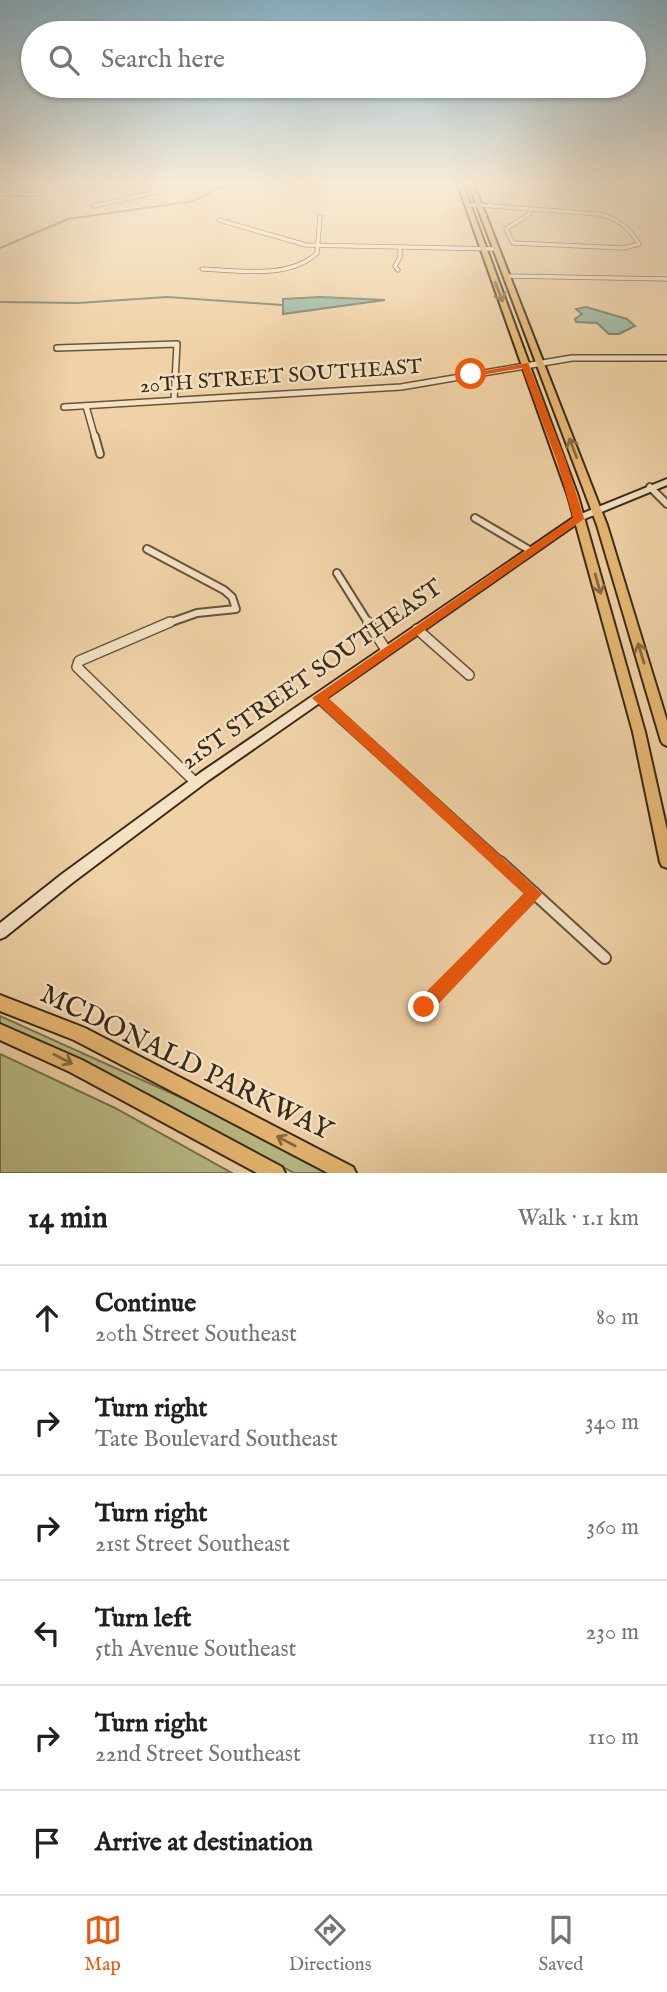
<!DOCTYPE html>
<html lang="en">
<head>
<meta charset="utf-8">
<style>
	:root { --surface:#fff; --page:#f2f2f2; --text:#202124; --muted:#757577; --line:#e0e0e0; --accent:#ea580c }
	body { margin:0; font-family:"IM FELL English",serif; background:var(--page); color:var(--text) }
	.stop { position:absolute; width:21px; height:21px; margin:-16px; border:5px solid #ea580c; border-radius:50%; background:#fff }
	.stop.end { background:#ea580c; border-color:#fff; box-shadow:0 2px 7px #0008 }
	.list { margin:0; padding:0; list-style:none }
	h2 { display:flex; justify-content:space-between; align-items:center; height:91px; margin:0; padding:0 28px; font-size:30px }
	h2 small { font-size:23px; font-weight:400; color:var(--muted) }
	.list li { display:grid; grid-template-columns:46px 1fr auto; gap:21px; align-items:center; box-sizing:border-box; height:105px; padding:0 28px; border-top:2px solid var(--line) }
	.list b { display:block; font-size:26px; white-space:nowrap }
	.list p { margin:0; font-size:23px; white-space:nowrap; color:var(--muted) }
	.list em { font-size:23px; font-style:normal; color:var(--muted) }
	.icon { flex:none; width:38px; height:38px; fill:none; stroke:currentColor; stroke-width:2; stroke-linecap:round; stroke-linejoin:round }
	.map { position:relative; flex:none; width:667px; height:1173px; overflow:hidden }
	.search { position:absolute; background:var(--surface); box-shadow:0 2px 5px #0004; left:21px; right:21px; top:21px; height:77px; display:flex; align-items:center; gap:18px; box-sizing:border-box; padding:0 24px; border-radius:38px; color:var(--muted); font-size:26px }
	.sheet { height:721px; background:var(--surface) }
	nav { display:flex; justify-content:space-around; align-items:center; box-sizing:border-box; height:98px; border-top:2px solid var(--line); background:var(--surface); font-size:19px; color:var(--muted) }
	nav a { display:grid; justify-items:center; gap:4px }
	nav .on { color:var(--accent) }
	.map>svg:first-child { display:block }
</style>
</head>
<body>
<div class="map">
<svg width="667" height="1173" viewBox="0 0 667 1173">
	<rect width="100%" height="100%" fill="#efd2a6"/>
	<filter id="stains"><feTurbulence type="fractalNoise" baseFrequency=".00286" numOctaves="4"/><feColorMatrix values="0 0 0 0 .2 0 0 0 0 .09 0 0 0 0 .02 0 0 0 .5 -.17"/></filter>
	<radialGradient id="worn" r=".72"><stop offset=".6" stop-color="#630" stop-opacity="0"/><stop offset="1" stop-color="#630" stop-opacity=".3"/></radialGradient>
	<g fill="#b9bc87" stroke="#79734f" stroke-width="2">
		<path d="M 0,1016 L 213,1112 L 329,1173 L 294,1173 L 65,1052 L 0,1025 Z"/>
		<path d="M 0,1054 L 115,1108 L 232,1173 L 0,1173 Z"/>
	</g>
	<g fill="#9ab8a4" stroke="#737f6c" stroke-width="2">
		<path d="M 321,297 L 385,300 L 283,314 L 283,299 Z"/>
		<path d="M 586,307 L 627,319 L 635,326 L 619,334 L 609,334 L 597,323 L 576,322 L 575,319 L 582,314 L 576,309 Z"/>
	</g>
	<g fill="none" stroke-linecap="round" stroke-linejoin="round">
		<g stroke="#737f6c" stroke-width="2">
			<path d="M 0,248 L 68,219 L 194,201 L 230,182"/>
			<path d="M 0,302 L 78,303 L 167,297 L 282,305"/>
		</g>
		<g stroke="#66543b" stroke-width="5">
			<g id="street-far4">
				<path d="M 90,186 L 109,182"/>
				<path d="M 0,194 L 43,194"/>
				<path d="M 469,205 L 479,205 L 599,214 C 617,218 630,228 639,244 L 624,248 L 513,243 L 506,229 L 529,214 L 530,209"/>
				<path d="M 94,206 L 161,191 L 182,182"/>
				<path d="M 219,220 L 306,245 L 496,249"/>
				<path d="M 202,269 C 237,270 289,280 317,253 L 320,217"/>
				<path d="M 398,270 L 395,266 L 400,257 L 400,247"/>
				<path d="M 507,276 L 667,279"/>
			</g>
		</g>
		<g stroke="#66543b" stroke-width="8">
			<g id="street-far3">
				<path d="M 57,348 L 177,344 L 174,400"/>
				<path d="M 86,406 L 95,438"/>
				<path d="M 64,407 L 401,387 L 572,358 L 667,358"/>
			</g>
		</g>
		<g stroke="#66543b" stroke-width="10">
			<g id="street-far2">
				<path d="M 95,436 L 100,454"/>
				<path d="M 650,487 L 667,504"/>
				<path d="M 475,518 L 531,551"/>
				<path d="M 147,549 L 224,590 L 232,597 L 236,609 L 197,613 L 166,624"/>
				<path d="M 337,573 L 369,624"/>
			</g>
		</g>
		<g stroke="#66543b" stroke-width="12">
			<g id="street-far1">
				<path d="M 170,622 L 79,661 L 77,667 L 196,783"/>
				<path d="M 368,622 L 386,650"/>
				<path d="M 417,629 L 469,675"/>
				<path d="M 319,698 L 502,864"/>
			</g>
		</g>
		<g stroke="#66543b" stroke-width="14">
			<g id="street">
				<path d="M 500,862 L 605,958"/>
				<path d="M 423,1007 L 534,893"/>
			</g>
		</g>
		<g stroke="#392a17" stroke-width="4">
			<path id="secondary" d="M 667,479 L 667,485 L 582,520 L 209,780 L 72,883 L 5,937 L 0,939 L 0,923 L 62,874 L 200,773 L 576,516 Z"/>
		</g>
		<g stroke="#392a17" stroke-width="4">
			<g id="primary">
				<path d="M 457,182 L 462,182 L 578,496 L 645,732 L 667,830 L 667,868 L 662,866 L 660,862 L 633,732 L 568,496 Z"/>
				<path d="M 468,182 L 473,182 L 607,525 L 667,721 L 667,746 L 663,744 L 661,741 L 597,525 Z"/>
				<path d="M 0,995 L 85,1028 L 353,1167 L 356,1173 L 328,1173 L 74,1040 L 0,1011 Z"/>
				<path d="M 0,1024 L 82,1060 L 282,1167 L 285,1173 L 257,1173 L 70,1072 L 0,1040 Z"/>
			</g>
		</g>
		<use href="#street-far4" stroke="#f5e2c5" stroke-width="3.5"/>
		<use href="#street-far3" stroke="#f5e2c5" stroke-width="5"/>
		<use href="#street-far2" stroke="#f5e2c5" stroke-width="6"/>
		<use href="#street-far1" stroke="#f5e2c5" stroke-width="9"/>
		<use href="#street" stroke="#f5e2c5" stroke-width="10"/>
		<use href="#secondary" fill="#f5e2c5" fill-rule="evenodd"/>
		<use href="#primary" fill="#e8b973" fill-rule="evenodd"/>
	</g>
	<defs><path id="oneway-shaft" d="M-6 0H5M1.5-3L5.5 0L1.5 3" fill="none" stroke-width="1.6" stroke-linecap="round" stroke-linejoin="round" transform="scale(1.75)"/></defs>
	<g stroke="#886a40">
		<use href="#oneway-shaft" transform="translate(499 292) rotate(69)"/>
		<use href="#oneway-shaft" transform="translate(573 448) rotate(-111)"/>
		<use href="#oneway-shaft" transform="translate(598 584) rotate(74)"/>
		<use href="#oneway-shaft" transform="translate(641 653) rotate(-107)"/>
		<use href="#oneway-shaft" transform="translate(63 1059) rotate(27)"/>
		<use href="#oneway-shaft" transform="translate(286 1141) rotate(-152)"/>
	</g>
	<linearGradient id="sky" x2="0" y2="1"><stop stop-color="#89b6cd"/><stop offset="0.53" stop-color="#f8ebd7"/><stop offset="1" stop-color="#f8ebd7" stop-opacity="0"/></linearGradient>
	<rect width="667" height="346" fill="url(#sky)"/>
	<path fill="#ea580c" d="M 528,363 L 566,461 L 584,519 L 328,698 L 542,894 L 430,1013 L 424,1016 L 417,1013 L 415,1007 L 417,1001 L 524,894 L 312,698 L 573,518 L 557,461 L 522,368 L 471,377 L 467,374 Z"/>
	<g text-anchor="middle" dominant-baseline="central" stroke-width="5" stroke-linejoin="round" paint-order="stroke">
		<g font-size="21" fill="#392a17" stroke="#f5e2c5">
			<text transform="translate(281 377) rotate(-4)">20TH STREET SOUTHEAST</text>
		</g>
		<g font-size="24" fill="#392a17" stroke="#f5e2c5">
			<text transform="translate(312 675) rotate(-35)">21ST STREET SOUTHEAST</text>
		</g>
		<g font-size="28" fill="#392a17" stroke="#f5e2c5">
			<text transform="translate(186 1063) rotate(26)">MCDONALD PARKWAY</text>
		</g>
	</g>
	<rect width="100%" height="100%" filter="url(#stains)"/>
	<rect width="100%" height="100%" fill="url(#worn)"/>
</svg>
<div class="stop" style="left:471px;top:374px"></div>
<div class="stop end" style="left:424px;top:1007px"></div>
<div class="search"><svg class="icon" aria-label="search" viewBox="0 0 24 24"><circle cx="10" cy="10" r="6"/><path d="M15 15l6 6"/></svg>Search here</div>
</div>
<section class="sheet">
<h2>14 min<small>Walk · 1.1 km</small></h2>
<ul class="list">
<li><svg class="icon" aria-label="ahead" viewBox="0 0 24 24"><path d="M12 20V5M6 11l6-6 6 6"/></svg><div><b>Continue</b><p>20th Street Southeast</p></div><em>80 m</em></li>
<li><svg class="icon" aria-label="right" viewBox="0 0 24 24"><path d="M7 20v-9h11M14 6l5 5-5 5"/></svg><div><b>Turn right</b><p>Tate Boulevard Southeast</p></div><em>340 m</em></li>
<li><svg class="icon" aria-label="right" viewBox="0 0 24 24"><path d="M7 20v-9h11M14 6l5 5-5 5"/></svg><div><b>Turn right</b><p>21st Street Southeast</p></div><em>360 m</em></li>
<li><svg class="icon" aria-label="left" viewBox="0 0 24 24"><path d="M17 20v-9H6M10 6l-5 5 5 5"/></svg><div><b>Turn left</b><p>5th Avenue Southeast</p></div><em>230 m</em></li>
<li><svg class="icon" aria-label="right" viewBox="0 0 24 24"><path d="M7 20v-9h11M14 6l5 5-5 5"/></svg><div><b>Turn right</b><p>22nd Street Southeast</p></div><em>110 m</em></li>
<li><svg class="icon" aria-label="arrive" viewBox="0 0 24 24"><path d="M6 21V4h12l-3 4 3 4H6"/></svg><div><b>Arrive at destination</b></div></li>
</ul>
</section>
<nav>
<a class="on"><svg class="icon" aria-label="map" viewBox="0 0 24 24"><path d="M3 6l6-2 6 2 6-2v14l-6 2-6-2-6 2zM9 4v14M15 6v14"/></svg>Map</a>
<a><svg class="icon" aria-label="directions" viewBox="0 0 24 24"><path d="M12 3l9 9-9 9-9-9zM9 14v-3h6M13 9l2 2-2 2"/></svg>Directions</a>
<a><svg class="icon" aria-label="saved" viewBox="0 0 24 24"><path d="M7 4h10v16l-5-4-5 4z"/></svg>Saved</a>
</nav>
</body>
</html>
